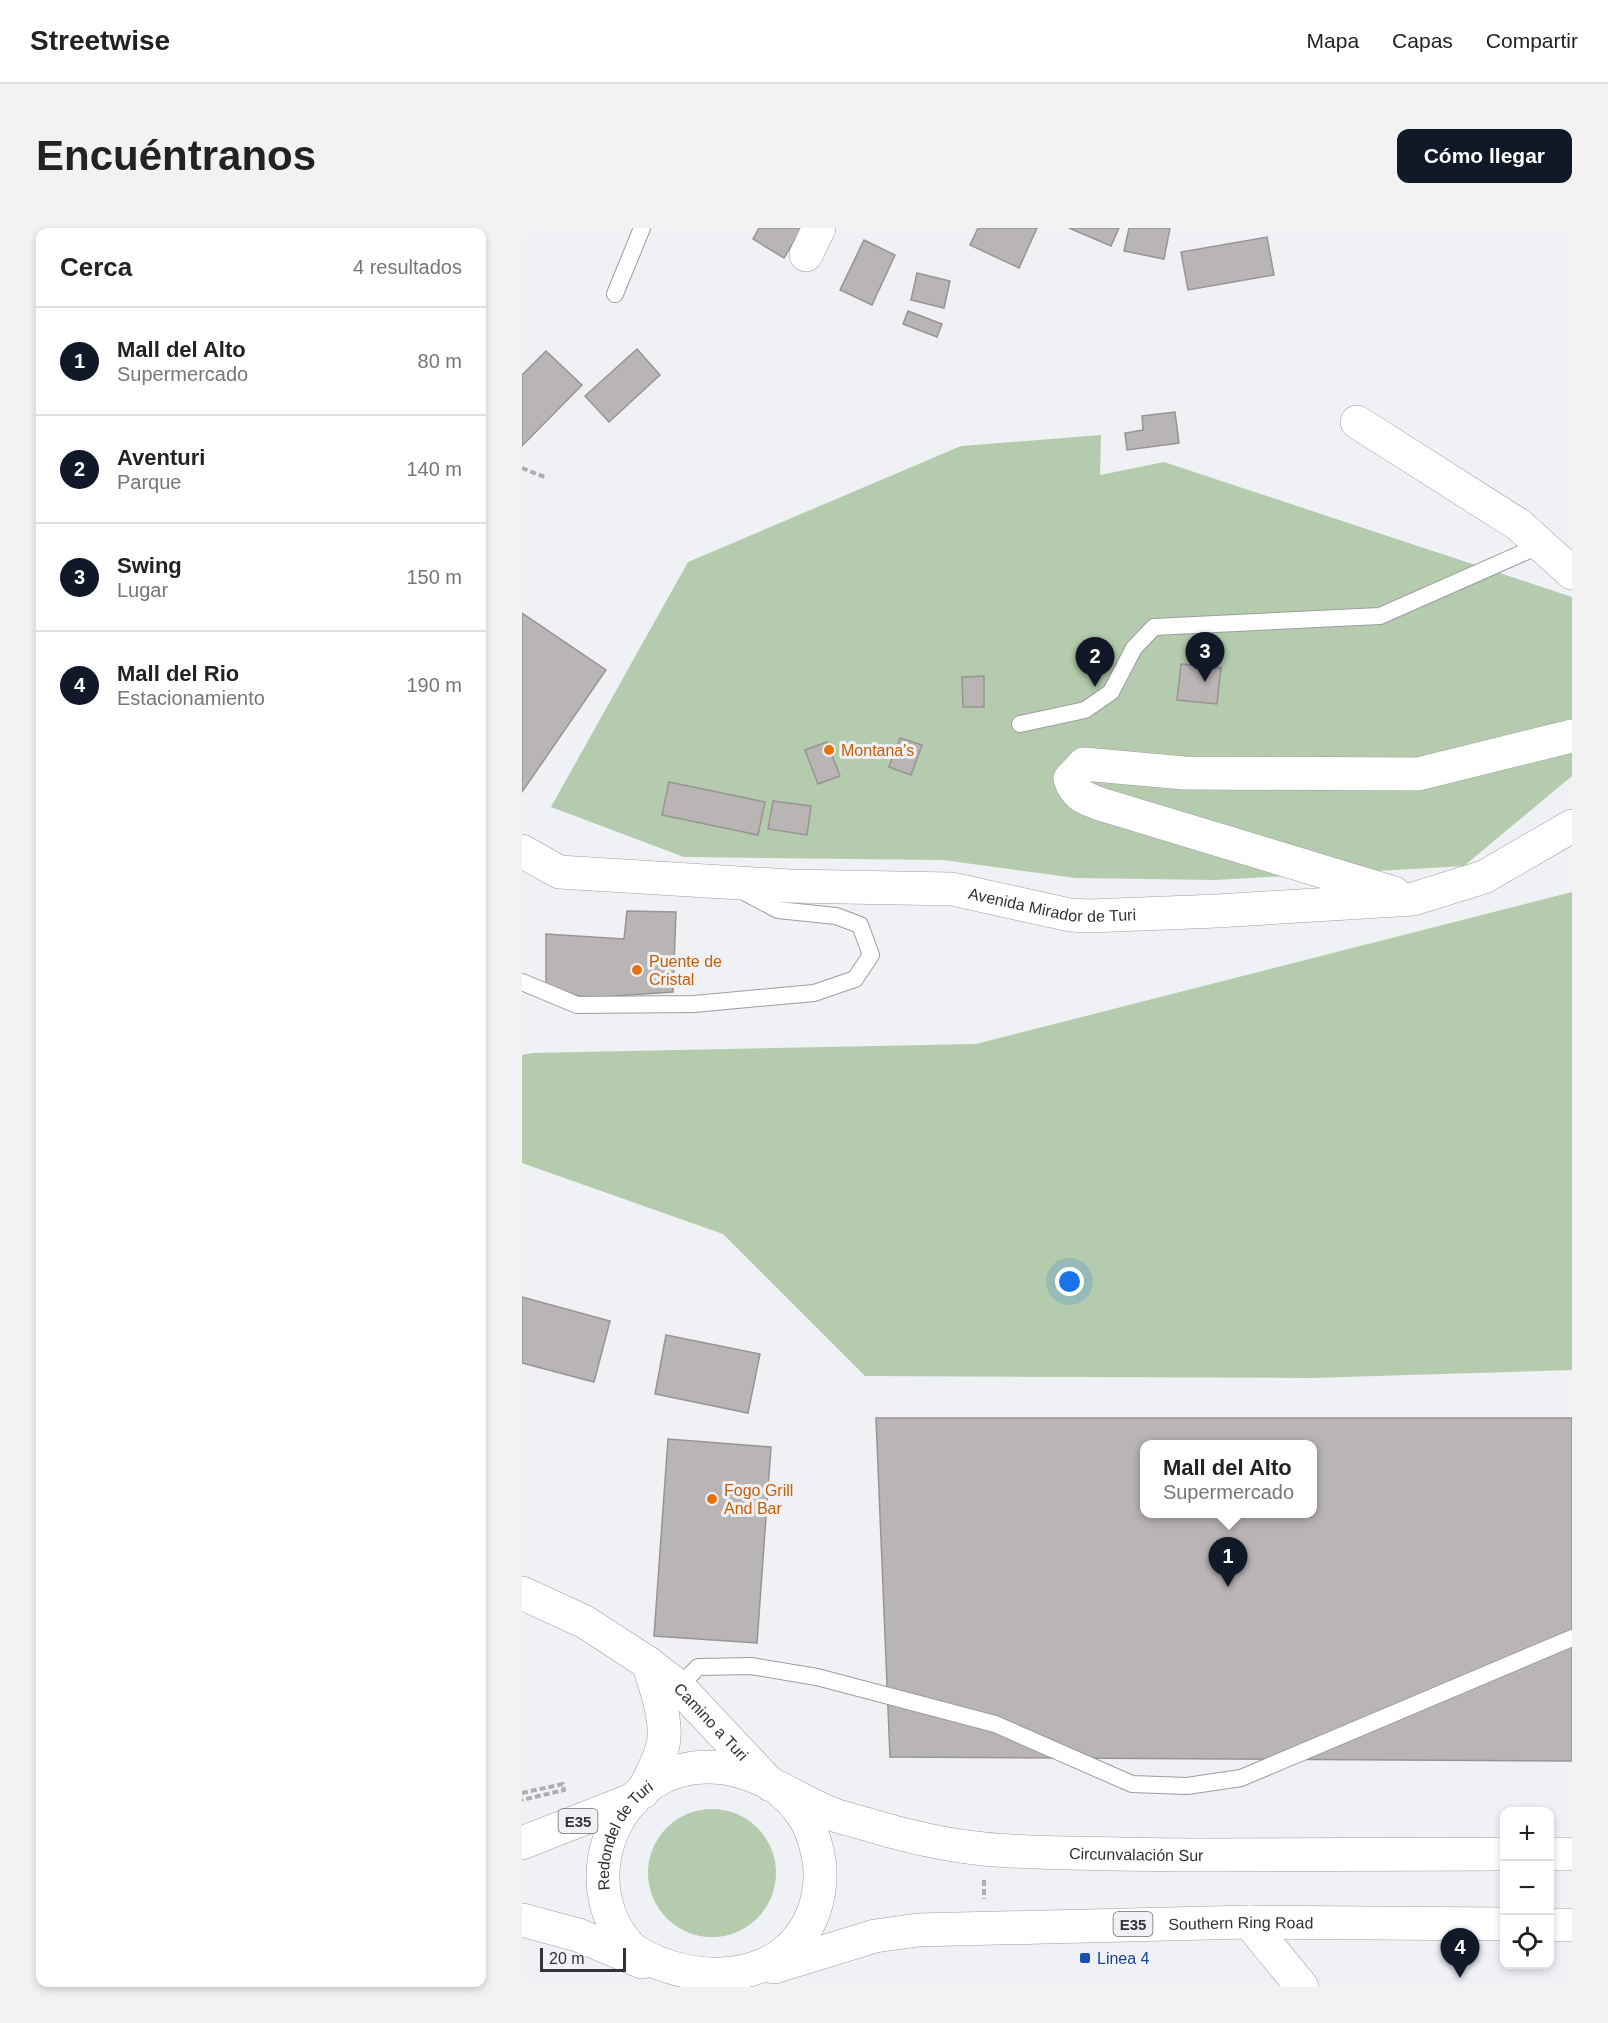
<!DOCTYPE html>
<html lang="es">
<head>
<meta charset="utf-8">
<style>
	:root { --surface:#fff; --page:#f2f2f2; --text:#222; --muted:#767676; --line:#e0e0e0; --accent:#111827 }
	body { margin:0; font-family:Arial,sans-serif; background:var(--page); color:var(--text) }
	.controls { position:absolute; right:18px; bottom:18px; display:grid; overflow:hidden; border-radius:12px; box-shadow:0 3px 9px #0003 }
	.controls button { width:54px; height:54px; display:grid; place-items:center; padding:0; border:0; border-bottom:2px solid var(--line); background:var(--surface); color:var(--text); font:30px sans-serif }
	.scale { position:absolute; left:18px; bottom:15px; width:86px; box-sizing:border-box; padding-left:6px; border:3px solid #323334; border-top:0; font-size:16px; line-height:21px; white-space:nowrap; color:#323334; -webkit-text-stroke:4px #eff1f4; paint-order:stroke }
	.you { position:absolute; left:548px; top:1054px; width:21px; height:21px; margin:-15px; border:4px solid #fff; border-radius:50%; background:#1a73e8; box-shadow:0 0 0 9px #1a73e833 }
	.badge { display:grid; place-items:center; width:39px; height:39px; border-radius:50%; background:var(--accent); color:#fff; font-size:20px; font-weight:700 }
	.pin { position:absolute; translate:-50% -50px; filter:drop-shadow(0 2px 3px #0008) }
	.pin::after { content:''; position:absolute; top:32px; width:21px; height:18px; background:inherit; clip-path:polygon(0 0,100% 0,50% 100%) }
	.popup { position:absolute; left:618px; top:1212px; width:177px; height:78px; box-sizing:border-box; display:grid; place-content:center; border-radius:12px; background:var(--surface); filter:drop-shadow(0 2px 4px #0005); font-size:20px; white-space:nowrap; color:var(--muted) }
	.popup b { font-size:22px; color:var(--text) }
	.popup::after { content:''; position:absolute; left:50%; top:100%; margin-left:-12px; border:12px solid transparent; border-top-color:var(--surface) }
	.list { margin:0; padding:0; list-style:none }
	h2 { display:flex; justify-content:space-between; align-items:center; height:78px; margin:0; padding:0 24px; font-size:26px }
	h2 small { font-size:20px; font-weight:400; color:var(--muted) }
	.list li { display:grid; grid-template-columns:39px 1fr auto; gap:18px; align-items:center; box-sizing:border-box; height:108px; padding:0 24px; border-top:2px solid var(--line) }
	.list b { display:block; font-size:22px; white-space:nowrap }
	.list p { margin:0; font-size:20px; white-space:nowrap; color:var(--muted) }
	.list em { font-size:20px; font-style:normal; color:var(--muted) }
	.icon { flex:none; width:33px; height:33px; fill:none; stroke:currentColor; stroke-width:2; stroke-linecap:round; stroke-linejoin:round }
	.map { position:relative; flex:none; width:1050px; height:1759px; overflow:hidden; border-radius:12px }
	header { display:flex; align-items:center; gap:36px; box-sizing:border-box; height:84px; padding:0 30px; background:var(--surface); border-bottom:2px solid var(--line) }
	header strong { font-size:28px }
	nav { display:flex; gap:33px; margin-inline-start:auto; font-size:21px }
	.intro { display:flex; align-items:center; justify-content:space-between; box-sizing:border-box; height:144px; padding:0 36px }
	h1 { margin:0; font-size:42px }
	.button { padding:15px 27px; border-radius:12px; background:var(--accent); color:#fff; font-size:21px; font-weight:700 }
	main { display:flex; gap:36px; padding:0 36px }
	aside { flex:1; background:var(--surface); border-radius:12px; box-shadow:0 3px 9px #0003 }
	.map>svg:first-child { display:block }
</style>
</head>
<body>
<header>
<strong>Streetwise</strong>
<nav><a>Mapa</a><a>Capas</a><a>Compartir</a></nav>
</header>
<div class="intro"><h1>Encuéntranos</h1><a class="button">Cómo llegar</a></div>
<main>
<aside>
<h2>Cerca<small>4 resultados</small></h2>
<ul class="list">
<li><span class="badge">1</span><div><b>Mall del Alto</b><p>Supermercado</p></div><em>80 m</em></li>
<li><span class="badge">2</span><div><b>Aventuri</b><p>Parque</p></div><em>140 m</em></li>
<li><span class="badge">3</span><div><b>Swing</b><p>Lugar</p></div><em>150 m</em></li>
<li><span class="badge">4</span><div><b>Mall del Rio</b><p>Estacionamiento</p></div><em>190 m</em></li>
</ul>
</aside>
<div class="map">
<svg width="1050" height="1759" viewBox="0 0 1050 1759">
	<rect width="100%" height="100%" fill="#eff1f4"/>
	<g fill="#b4ccad">
		<path d="M 579,207 L 578,247 L 642,234 L 1050,369 L 1050,548 L 942,638 L 693,652 L 554,650 L 421,632 L 162,629 L 29,579 L 166,334 L 439,218 Z"/>
		<path d="M 1050,664 L 1050,1142 L 788,1150 L 343,1148 L 201,1006 L 0,935 L 0,827 L 10,825 L 454,816 Z"/>
		<circle cx="190" cy="1645" r="64"/>
	</g>
	<g fill="#b9b5b4" stroke="#989493" stroke-width="1.5" fill-rule="evenodd">
		<path d="M 237,0 L 280,0 L 262,30 L 231,11 Z"/>
		<path d="M 456,0 L 515,0 L 497,40 L 448,17 Z"/>
		<path d="M 547,0 L 597,0 L 589,18 Z"/>
		<path d="M 607,0 L 648,0 L 642,31 L 602,23 Z"/>
		<path d="M 745,9 L 752,47 L 666,62 L 659,24 Z"/>
		<path d="M 342,12 L 373,27 L 350,77 L 318,62 Z"/>
		<path d="M 395,45 L 428,53 L 422,80 L 389,72 Z"/>
		<path d="M 386,83 L 420,96 L 415,109 L 381,96 Z"/>
		<path d="M 115,121 L 138,147 L 87,194 L 63,168 Z"/>
		<path d="M 24,123 L 60,157 L 0,218 L 0,147 Z"/>
		<path d="M 653,184 L 657,215 L 605,222 L 603,205 L 621,202 L 620,188 Z"/>
		<path d="M 0,385 L 84,442 L 0,564 Z"/>
		<path d="M 659,436 L 699,440 L 695,476 L 655,472 Z"/>
		<path d="M 462,448 L 462,479 L 441,479 L 440,449 Z"/>
		<path d="M 378,510 L 400,517 L 389,547 L 367,539 Z"/>
		<path d="M 305,514 L 318,548 L 296,556 L 283,522 Z"/>
		<path d="M 147,554 L 243,574 L 236,607 L 140,587 Z"/>
		<path d="M 251,573 L 289,578 L 285,607 L 246,601 Z"/>
		<path d="M 105,683 L 154,684 L 151,764 L 64,770 L 24,759 L 24,706 L 102,711 Z"/>
		<path d="M 0,1069 L 88,1093 L 72,1154 L 0,1135 Z"/>
		<path d="M 144,1107 L 238,1126 L 226,1185 L 133,1166 Z"/>
		<path d="M 354,1190 L 1050,1190 L 1050,1533 L 368,1529 ZM 622,1216 L 790,1216 L 790,1286 L 622,1286 Z"/>
		<path d="M 146,1211 L 249,1219 L 235,1415 L 132,1408 Z"/>
	</g>
	<g fill="none" stroke-linecap="round" stroke-linejoin="round">
		<g stroke="#9b9da0" stroke-width="18">
			<g id="lane">
				<path d="M 93,66 L 120,0"/>
				<path d="M 498,496 L 563,482 L 589,464 L 612,420 L 632,399 L 858,388 L 1019,317"/>
				<path d="M 0,754 L 55,777 L 172,776 L 292,765 L 333,751 L 349,727 L 338,697 L 314,688 L 256,682 L 220,663"/>
				<path d="M 157,1459 L 176,1439 L 229,1438 L 295,1449 L 473,1496 L 610,1556 L 665,1558 L 719,1550 L 1050,1410"/>
			</g>
		</g>
		<g stroke="#9b9da0" stroke-width="34">
			<g id="street">
				<path d="M 284,27 L 297,0"/>
				<path d="M 835,194 L 997,297 L 1050,345"/>
				<path id="s1" d="M 0,623 L 37,644 L 268,658 L 430,661 L 548,687 L 568,688 L 695,683 L 891,671 L 962,649 L 1050,598"/>
				<path d="M 872,665 L 578,576 C 563,570 554,568 548,551 L 562,536 L 662,545 L 896,546 L 1050,508"/>
				<path d="M 727,1694 L 780,1759"/>
			</g>
		</g>
		<g stroke="#9b9da0" stroke-width="34">
			<g id="secondary">
				<path id="s2" d="M 0,1365 L 63,1394 L 126,1435 L 157,1459 L 249,1557"/>
				<path d="M 121,1564 C 128,1548 141,1527 142,1510 C 144,1488 133,1456 126,1435"/>
			</g>
		</g>
		<g stroke="#9b9da0" stroke-width="34">
			<g id="highway">
				<path id="s3" d="M 257,1561 C 264,1568 272,1574 277,1582 C 288,1595 293,1612 296,1627 C 300,1646 298,1665 292,1683 C 264,1759 169,1759 111,1722 C 51,1663 86,1552 171,1540 C 227,1533 261,1566 310,1586 C 321,1590 333,1593 344,1596 C 383,1608 422,1617 462,1621 C 491,1624 519,1624 548,1625 C 593,1626 638,1627 683,1627 C 783,1626 883,1626 982,1626"/>
				<path d="M 0,1615 L 112,1571"/>
				<path d="M 1028,1626 L 1050,1626"/>
				<path d="M 0,1692 L 56,1707 L 120,1734"/>
				<path d="M 1028,1697 L 1050,1697"/>
				<path id="s4" d="M 252,1739 L 353,1708 L 396,1702 L 727,1694 L 982,1696"/>
			</g>
		</g>
		<g stroke="#acaeb0" stroke-width="4" stroke-dasharray="6 3" stroke-linecap="butt">
			<path d="M 0,240 L 25,250"/>
			<path d="M 0,1565 L 41,1556 L 42,1562 L 0,1572"/>
			<path d="M 462,1652 L 462,1671"/>
		</g>
		<use href="#lane" stroke="#fff" stroke-width="16"/>
		<use href="#street" stroke="#fff" stroke-width="33"/>
		<use href="#secondary" stroke="#fff" stroke-width="33"/>
		<use href="#highway" stroke="#fff" stroke-width="33"/>
	</g>
	<g fill="#e8710a" stroke="#eff1f4" stroke-width="2">
		<circle cx="307" cy="522" r="6"/>
		<circle cx="115" cy="742" r="6"/>
		<circle cx="190" cy="1271" r="6"/>
	</g>
	<rect fill="#1a4fb4" stroke="#eff1f4" stroke-width="2" x="557" y="1724" width="12" height="12" rx="3"/>
	<g text-anchor="middle" dominant-baseline="central" stroke-width="6" stroke-linejoin="round" paint-order="stroke">
		<g fill="#eff1f4" stroke="#6b6c6e" stroke-width="1.5">
			<rect x="36.5" y="1581" width="39" height="24" rx="4.5"/>
			<rect x="591.5" y="1684" width="39" height="24" rx="4.5"/>
		</g>
		<g font-size="15" font-weight="bold" fill="#323334">
			<text x="56" y="1593">E35</text>
			<text x="611" y="1696">E35</text>
		</g>
		<g font-size="16" fill="#c56008" stroke="#eff1f4" text-anchor="start">
			<text x="319" y="522">Montana's</text>
			<text x="127" y="733">Puente de<tspan x="127" dy="18">Cristal</tspan></text>
			<text x="202" y="1262">Fogo Grill<tspan x="202" dy="18">And Bar</tspan></text>
		</g>
		<g font-size="16" fill="#323334" stroke="#eff1f4">
			<text stroke="none"><textPath href="#s1" startOffset="538">Avenida Mirador de Turi</textPath></text>
			<text stroke="none"><textPath href="#s2" startOffset="231">Camino a Turi</textPath></text>
			<text stroke="none"><textPath href="#s3" startOffset="476">Redondel de Turi</textPath></text>
			<text stroke="none"><textPath href="#s3" startOffset="1040">Circunvalación Sur</textPath></text>
			<text stroke="none"><textPath href="#s4" startOffset="472">Southern Ring Road</textPath></text>
		</g>
		<g font-size="16" fill="#164399" stroke="#eff1f4" text-anchor="start">
			<text x="575" y="1730">Linea 4</text>
		</g>
	</g>
</svg>
<div class="controls">
<button>+</button>
<button>−</button>
<button><svg class="icon" aria-label="locate" viewBox="0 0 24 24"><circle cx="12" cy="12" r="6"/><path d="M12 2v4M12 18v4M2 12h4M18 12h4"/></svg></button>
</div>
<div class="scale">20 m</div>
<div class="you"></div>
<div class="pin badge" style="left:706px;top:1359px">1</div>
<div class="popup"><b>Mall del Alto</b>Supermercado</div>
<div class="pin badge" style="left:573px;top:459px">2</div>
<div class="pin badge" style="left:683px;top:454px">3</div>
<div class="pin badge" style="left:938px;top:1750px">4</div>
</div>
</main>
</body>
</html>
